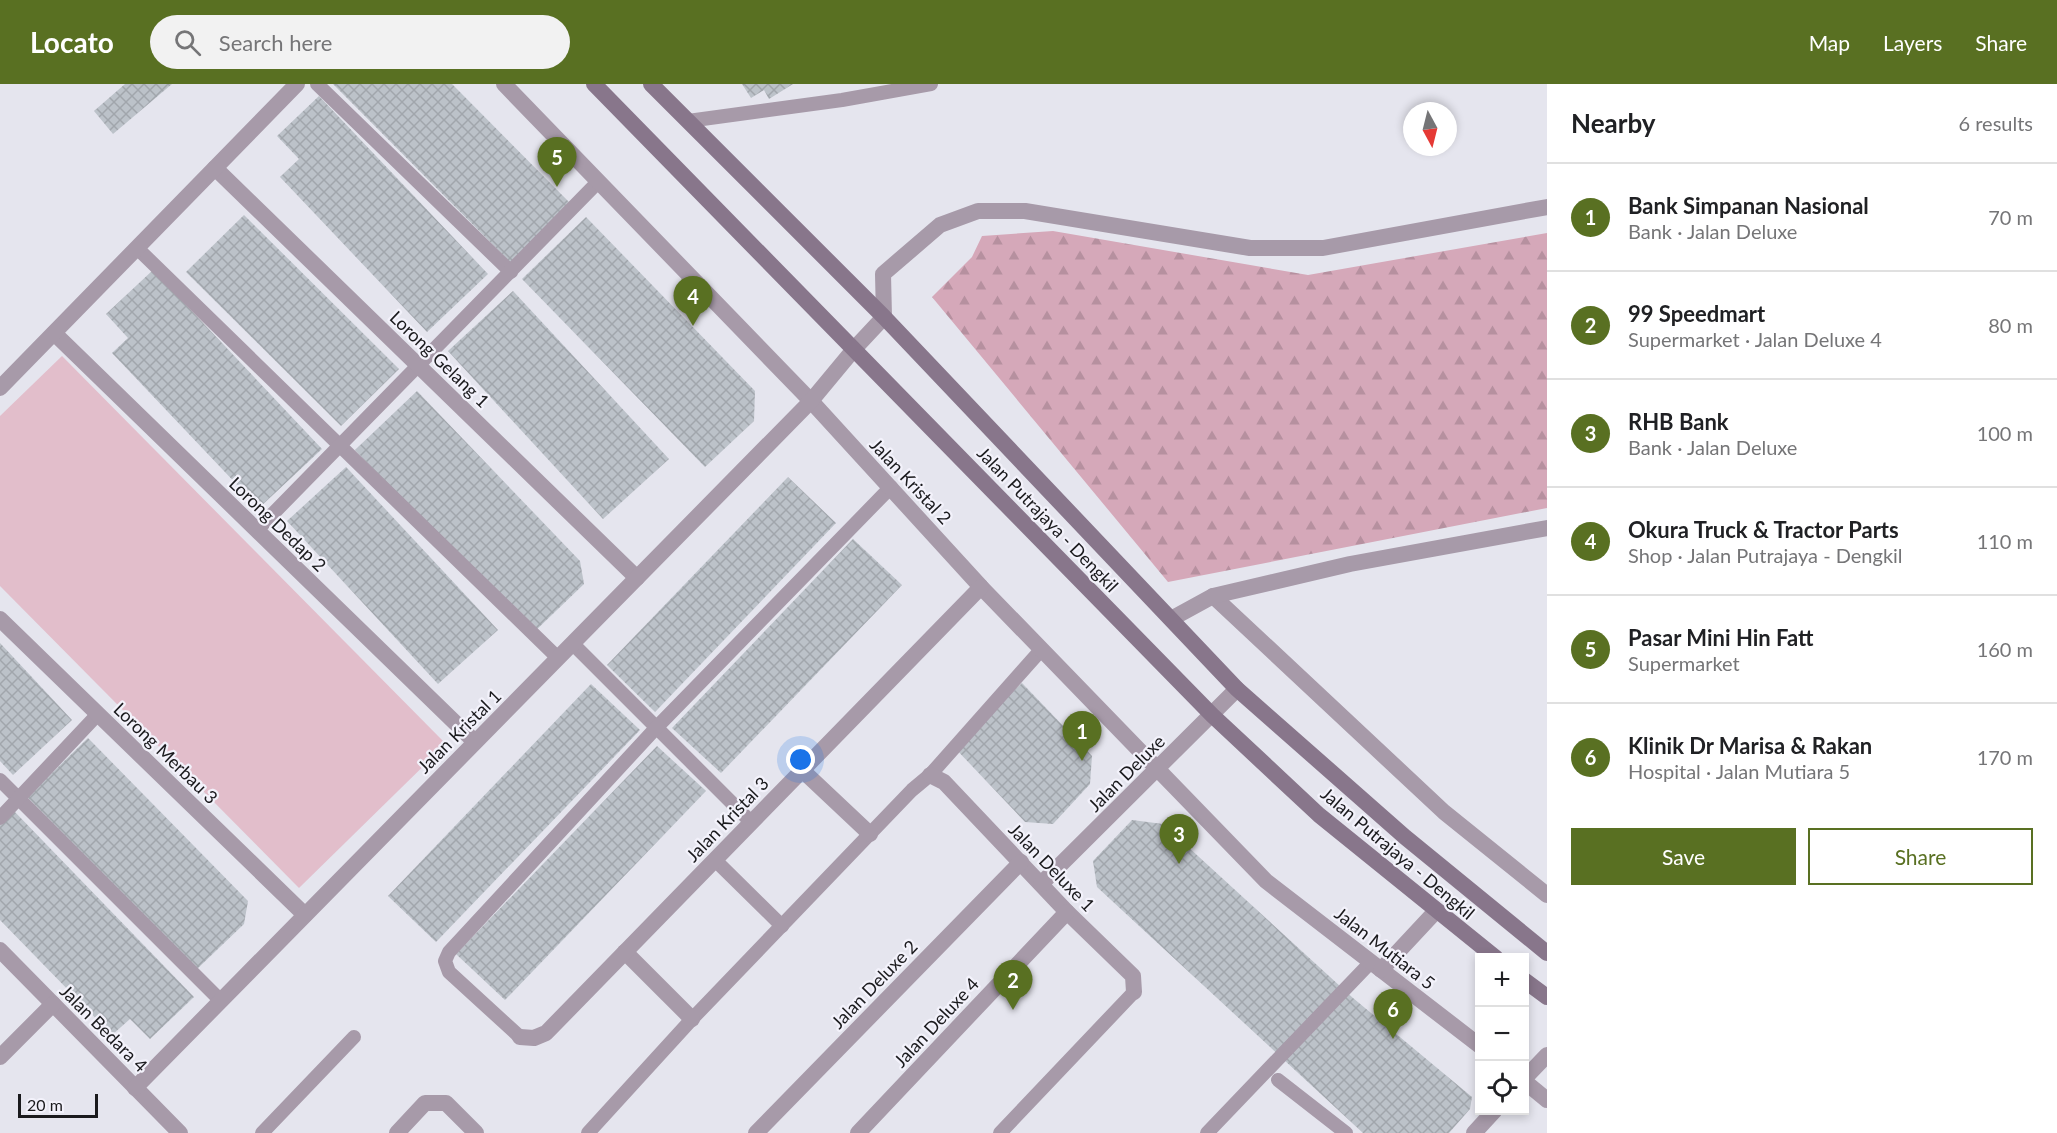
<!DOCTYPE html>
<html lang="en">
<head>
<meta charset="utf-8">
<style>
	:root { --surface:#fff; --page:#f2f2f2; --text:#202124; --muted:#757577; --line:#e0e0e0; --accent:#597022 }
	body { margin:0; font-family:Lato,sans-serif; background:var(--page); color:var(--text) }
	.controls { position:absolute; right:18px; bottom:18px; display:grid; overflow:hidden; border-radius:0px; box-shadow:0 3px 9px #0003 }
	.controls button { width:54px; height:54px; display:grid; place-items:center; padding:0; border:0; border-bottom:2px solid var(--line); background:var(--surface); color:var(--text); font:30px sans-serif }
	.compass { position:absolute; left:1403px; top:18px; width:54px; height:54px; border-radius:50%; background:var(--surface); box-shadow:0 3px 9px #0003; rotate:173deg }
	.scale { position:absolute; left:18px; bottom:15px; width:80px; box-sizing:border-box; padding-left:6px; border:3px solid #1a1a1d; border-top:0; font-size:16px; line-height:21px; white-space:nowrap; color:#1a1a1d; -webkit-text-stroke:4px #f3f2fb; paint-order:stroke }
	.you { position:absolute; left:801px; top:676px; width:21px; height:21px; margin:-15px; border:4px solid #fff; border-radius:50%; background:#1a73e8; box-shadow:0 0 0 9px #1a73e833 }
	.badge { display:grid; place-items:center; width:39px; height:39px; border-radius:50%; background:var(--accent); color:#fff; font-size:20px; font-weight:700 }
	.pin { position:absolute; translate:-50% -50px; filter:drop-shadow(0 2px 3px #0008) }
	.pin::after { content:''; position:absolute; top:32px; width:21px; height:18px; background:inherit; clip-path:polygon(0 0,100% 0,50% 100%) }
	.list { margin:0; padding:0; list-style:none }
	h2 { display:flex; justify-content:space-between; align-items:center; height:78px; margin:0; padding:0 24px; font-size:26px }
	h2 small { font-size:20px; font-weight:400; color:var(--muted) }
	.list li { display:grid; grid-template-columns:39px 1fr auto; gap:18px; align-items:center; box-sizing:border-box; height:108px; padding:0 24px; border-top:2px solid var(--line) }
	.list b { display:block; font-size:22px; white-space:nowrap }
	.list p { margin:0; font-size:20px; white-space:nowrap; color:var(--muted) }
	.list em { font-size:20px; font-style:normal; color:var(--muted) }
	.actions { display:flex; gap:12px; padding:18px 24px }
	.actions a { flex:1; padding:14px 0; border:2px solid var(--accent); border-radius:0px; text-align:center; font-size:21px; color:var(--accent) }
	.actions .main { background:var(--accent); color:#fff }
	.icon { flex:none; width:33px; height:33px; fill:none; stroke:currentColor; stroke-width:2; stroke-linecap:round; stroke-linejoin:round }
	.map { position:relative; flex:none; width:1547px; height:1049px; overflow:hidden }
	header { display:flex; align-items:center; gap:36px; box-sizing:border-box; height:84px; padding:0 30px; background:var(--accent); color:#fff }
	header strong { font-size:28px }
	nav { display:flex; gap:33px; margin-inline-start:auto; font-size:21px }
	.search { width:420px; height:54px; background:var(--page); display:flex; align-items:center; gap:15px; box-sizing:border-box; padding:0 21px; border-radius:33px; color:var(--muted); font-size:22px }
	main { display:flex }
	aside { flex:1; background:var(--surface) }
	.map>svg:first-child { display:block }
</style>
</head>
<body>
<header>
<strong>Locato</strong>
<div class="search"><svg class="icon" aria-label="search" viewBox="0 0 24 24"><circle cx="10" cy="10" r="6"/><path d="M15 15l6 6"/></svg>Search here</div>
<nav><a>Map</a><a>Layers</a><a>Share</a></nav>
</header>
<main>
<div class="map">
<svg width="1547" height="1049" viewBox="0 0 1547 1049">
	<defs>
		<pattern id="forest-firs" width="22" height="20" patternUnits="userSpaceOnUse" patternTransform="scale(1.5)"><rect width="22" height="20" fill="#d5a8b9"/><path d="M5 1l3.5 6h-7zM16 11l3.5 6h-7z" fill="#b6909f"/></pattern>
		<pattern id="building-cross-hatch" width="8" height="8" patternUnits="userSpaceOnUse" patternTransform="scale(1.5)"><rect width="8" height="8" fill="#bcc2c9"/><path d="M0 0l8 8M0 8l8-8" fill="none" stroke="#a1a6ac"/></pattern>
	</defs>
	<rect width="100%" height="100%" fill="#e5e5ee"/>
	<path fill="url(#forest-firs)" d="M 1053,147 L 1308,191 L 1547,149 L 1547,424 L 1168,498 L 932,213 L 972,173 L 982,152 Z"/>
	<path fill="#e2becb" d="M 62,272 L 446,660 L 299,804 L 0,502 L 0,332 Z"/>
	<g fill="url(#building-cross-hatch)">
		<path d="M 125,0 L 172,0 L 113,50 L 94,27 Z"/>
		<path d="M 333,0 L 452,0 L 571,120 L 511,179 Z"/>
		<path d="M 742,0 L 793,0 L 769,15 L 764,6 L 751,14 Z"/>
		<path d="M 319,12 L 488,190 L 427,248 L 280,93 L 299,75 L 277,52 Z"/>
		<path d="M 244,131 L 399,285 L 341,342 L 186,188 Z"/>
		<path d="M 586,133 L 755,307 L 754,337 L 705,383 L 522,195 Z"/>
		<path d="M 153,186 L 322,365 L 259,424 L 112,269 L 128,254 L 106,230 Z"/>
		<path d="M 513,207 L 669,375 L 603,435 L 448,267 Z"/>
		<path d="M 417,307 L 580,477 L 584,500 L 531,551 L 355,366 Z"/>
		<path d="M 346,383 L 498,546 L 438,600 L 287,437 Z"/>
		<path d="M 788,393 L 836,439 L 655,628 L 607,581 Z"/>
		<path d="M 853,455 L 902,501 L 721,689 L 672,644 Z"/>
		<path d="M 0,559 L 72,636 L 13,691 L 0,677 Z"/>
		<path d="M 1022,599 L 1092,672 L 1090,700 L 1053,740 L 1025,738 L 954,663 Z"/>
		<path d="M 591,600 L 640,646 L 436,858 L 388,812 Z"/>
		<path d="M 88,654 L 248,817 L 244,840 L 196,886 L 27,713 Z"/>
		<path d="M 657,662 L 706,707 L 505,916 L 456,870 Z"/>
		<path d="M 14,727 L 194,913 L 150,955 L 130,935 L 112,951 L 0,836 L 0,741 Z"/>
		<path d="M 1132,736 L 1163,740 L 1353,914 L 1472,1013 L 1470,1025 L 1449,1049 L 1363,1049 L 1097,803 L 1093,777 Z"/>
	</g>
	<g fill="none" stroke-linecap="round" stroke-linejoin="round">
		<g stroke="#a79aa9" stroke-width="14">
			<path d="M 317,0 L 511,188"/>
			<path d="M 688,37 L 842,16 L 931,0"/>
			<path d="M 137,164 L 558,574"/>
			<path d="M 257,446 L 597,99"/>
			<path d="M 573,560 L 751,738"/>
			<path d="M 0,696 L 221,917"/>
			<path d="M 0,734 L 98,630"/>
			<path d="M 715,776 L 782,842"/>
			<path d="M 520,953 L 449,888 L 445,877 L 449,868 L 655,645 L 891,403"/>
			<path d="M 1278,996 L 1346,1049"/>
			<path d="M 262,1049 L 354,953"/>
			<path d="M 588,1049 L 692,935 L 912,706 L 930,691 L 1041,566"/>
			<path d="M 1000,1049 L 1134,908"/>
			<path d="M 1207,1049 L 1371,878"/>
		</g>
		<g stroke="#a79aa9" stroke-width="16">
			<path d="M 504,0 L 811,317 L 981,503 L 1266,797 L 1480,962"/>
			<path d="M 215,84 L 637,494"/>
			<path d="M 54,249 L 475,658"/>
			<path d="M 0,304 L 297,0"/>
			<path d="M 1213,512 L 1444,728 L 1547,811"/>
			<path d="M 0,535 L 305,831"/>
			<path d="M 1171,535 L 1213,512 L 1350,480 L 1547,444"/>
			<path d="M 802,686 L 870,750"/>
			<path d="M 930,691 L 944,698 L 1067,828 L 1133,892 L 1134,908"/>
			<path d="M 1041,800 L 1237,605"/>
			<path d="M 0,866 L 180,1049"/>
			<path d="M 625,868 L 692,935"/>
			<path d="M 1381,886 L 1436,827"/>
			<path d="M 520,953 L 534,954 L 546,949 L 981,503"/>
			<path d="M 0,973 L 53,920"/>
			<path d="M 1524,995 L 1547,971"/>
			<path d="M 1524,997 L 1547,1016"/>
			<path d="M 135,1004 L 811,317 L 855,264 L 884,233 L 883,190 L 940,141 L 978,127 L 1025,127 L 1250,164 L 1323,164 L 1547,123"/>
			<path d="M 397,1049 L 425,1019 L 446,1019 L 476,1049"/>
			<path d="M 756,1049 L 1021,778"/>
			<path d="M 858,1049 L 1067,828"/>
			<path d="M 1474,1049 L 1495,1026"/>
		</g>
		<g stroke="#88768b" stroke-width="16">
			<path d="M 594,0 L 1212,631 L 1319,731 L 1496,874"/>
			<path d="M 651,0 L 884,233 L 1237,605 L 1405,753 L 1547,869"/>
			<path d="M 1524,896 L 1547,913"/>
		</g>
	</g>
	<g text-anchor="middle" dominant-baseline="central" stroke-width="4.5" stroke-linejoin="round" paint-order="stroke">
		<g font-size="18" fill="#1a1a1d" stroke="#f3f2fb">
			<text transform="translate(440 275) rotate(44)">Lorong Gelang 1</text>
			<text transform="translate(911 397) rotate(47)">Jalan Kristal 2</text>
			<text transform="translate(1048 435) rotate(46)">Jalan Putrajaya - Dengkil</text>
			<text transform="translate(278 440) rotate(44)">Lorong Dedap 2</text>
			<text transform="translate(459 647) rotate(-45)">Jalan Kristal 1</text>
			<text transform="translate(166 669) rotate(44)">Lorong Merbau 3</text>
			<text transform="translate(1126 689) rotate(-45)">Jalan Deluxe</text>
			<text transform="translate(727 735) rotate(-46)">Jalan Kristal 3</text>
			<text transform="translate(1398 769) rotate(40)">Jalan Putrajaya - Dengkil</text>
			<text transform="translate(1052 783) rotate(46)">Jalan Deluxe 1</text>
			<text transform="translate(1385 864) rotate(38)">Jalan Mutiara 5</text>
			<text transform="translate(874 900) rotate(-46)">Jalan Deluxe 2</text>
			<text transform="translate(936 938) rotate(-47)">Jalan Deluxe 4</text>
			<text transform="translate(104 944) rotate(45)">Jalan Bedara 4</text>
		</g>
	</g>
</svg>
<div class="controls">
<button>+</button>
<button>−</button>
<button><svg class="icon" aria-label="locate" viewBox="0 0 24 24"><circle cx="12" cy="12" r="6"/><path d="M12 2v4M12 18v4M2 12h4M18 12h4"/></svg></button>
</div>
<svg class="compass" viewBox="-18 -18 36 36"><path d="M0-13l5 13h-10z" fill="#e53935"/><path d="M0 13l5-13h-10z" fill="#757577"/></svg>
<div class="scale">20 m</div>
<div class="you"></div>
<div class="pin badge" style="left:1082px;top:677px">1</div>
<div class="pin badge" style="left:1013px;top:926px">2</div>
<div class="pin badge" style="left:1179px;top:780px">3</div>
<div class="pin badge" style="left:693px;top:242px">4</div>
<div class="pin badge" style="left:557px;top:103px">5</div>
<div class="pin badge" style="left:1393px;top:955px">6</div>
</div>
<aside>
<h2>Nearby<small>6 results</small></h2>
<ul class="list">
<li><span class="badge">1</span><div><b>Bank Simpanan Nasional</b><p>Bank · Jalan Deluxe</p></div><em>70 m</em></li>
<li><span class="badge">2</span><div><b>99 Speedmart</b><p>Supermarket · Jalan Deluxe 4</p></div><em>80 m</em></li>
<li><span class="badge">3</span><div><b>RHB Bank</b><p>Bank · Jalan Deluxe</p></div><em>100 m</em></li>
<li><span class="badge">4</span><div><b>Okura Truck &amp; Tractor Parts</b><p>Shop · Jalan Putrajaya - Dengkil</p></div><em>110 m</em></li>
<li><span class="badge">5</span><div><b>Pasar Mini Hin Fatt</b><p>Supermarket</p></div><em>160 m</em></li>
<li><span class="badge">6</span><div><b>Klinik Dr Marisa &amp; Rakan</b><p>Hospital · Jalan Mutiara 5</p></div><em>170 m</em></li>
</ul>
<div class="actions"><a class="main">Save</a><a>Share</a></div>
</aside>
</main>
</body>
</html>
